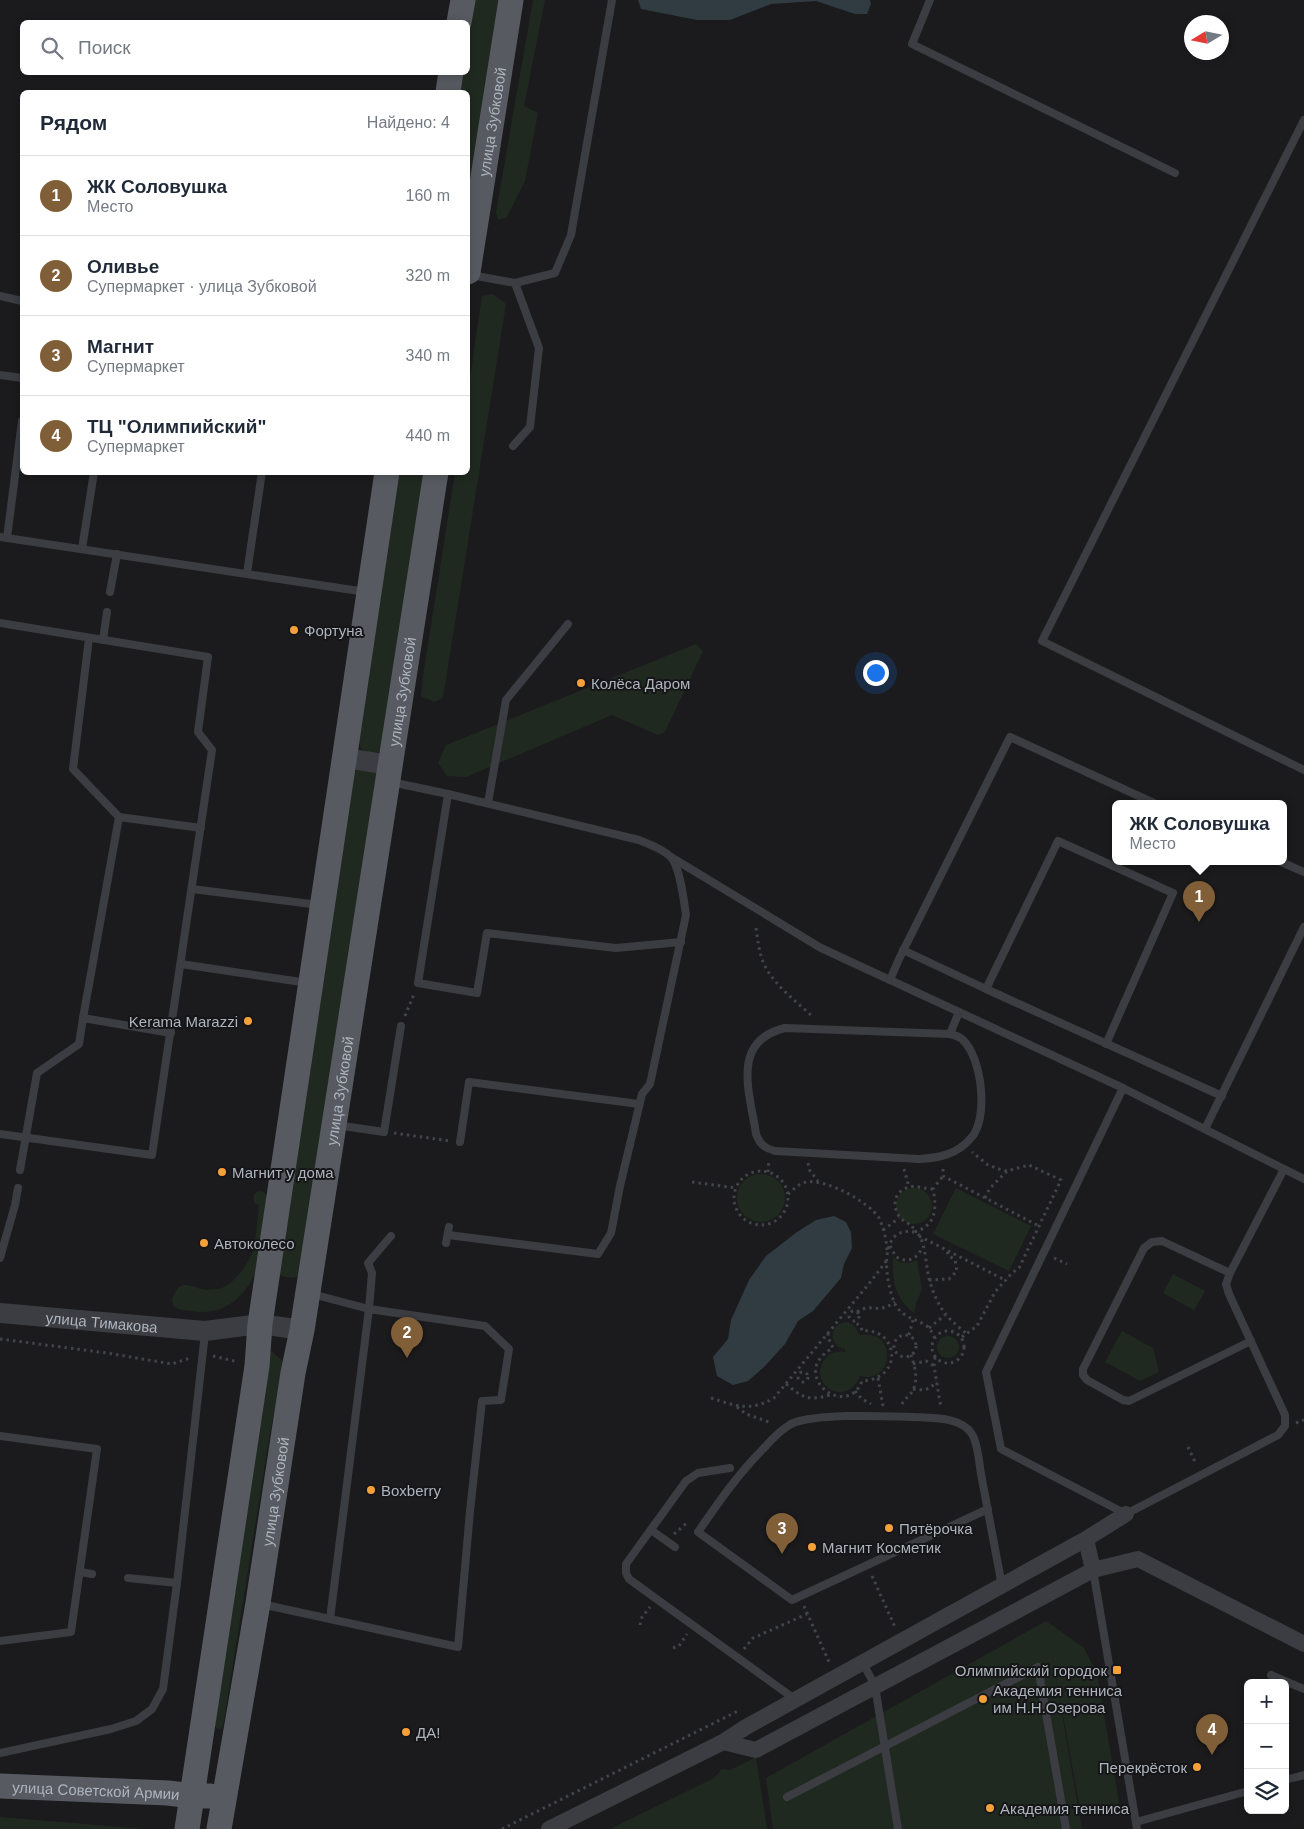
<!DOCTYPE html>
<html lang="ru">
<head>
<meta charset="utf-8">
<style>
	:root { --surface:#fff; --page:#f2f2f3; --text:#1f2937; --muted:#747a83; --line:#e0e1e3; --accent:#805f38 }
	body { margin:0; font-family:Arial,sans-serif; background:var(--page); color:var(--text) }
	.controls { position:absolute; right:15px; bottom:15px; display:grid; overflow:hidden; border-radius:8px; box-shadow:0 2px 8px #0003 }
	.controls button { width:45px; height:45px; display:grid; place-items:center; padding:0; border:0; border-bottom:1px solid var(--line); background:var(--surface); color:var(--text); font:25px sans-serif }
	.compass { position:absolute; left:1184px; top:15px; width:45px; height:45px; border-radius:50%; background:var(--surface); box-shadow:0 2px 8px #0003; rotate:260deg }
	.you { position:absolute; left:875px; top:672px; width:18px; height:18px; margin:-12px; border:4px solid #fff; border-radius:50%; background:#1a73e8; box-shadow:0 0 0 8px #1a73e833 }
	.badge { display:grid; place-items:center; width:32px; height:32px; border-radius:50%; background:var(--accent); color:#fff; font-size:16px; font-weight:700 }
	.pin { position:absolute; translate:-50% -41px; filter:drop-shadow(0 1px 2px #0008) }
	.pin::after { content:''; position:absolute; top:26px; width:18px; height:15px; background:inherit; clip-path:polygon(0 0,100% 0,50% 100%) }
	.popup { position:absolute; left:1112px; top:800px; width:175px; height:65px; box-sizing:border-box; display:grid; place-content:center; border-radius:8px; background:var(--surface); filter:drop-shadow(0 1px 4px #0005); font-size:16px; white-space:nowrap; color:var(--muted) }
	.popup b { font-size:19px; color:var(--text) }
	.popup::after { content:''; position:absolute; left:50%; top:100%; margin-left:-10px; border:10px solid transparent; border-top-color:var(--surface) }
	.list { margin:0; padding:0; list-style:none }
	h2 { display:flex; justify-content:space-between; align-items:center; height:65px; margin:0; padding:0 20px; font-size:21px }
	h2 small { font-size:16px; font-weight:400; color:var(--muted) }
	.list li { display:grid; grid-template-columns:32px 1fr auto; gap:15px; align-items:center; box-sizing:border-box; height:80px; padding:0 20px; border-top:1px solid var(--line) }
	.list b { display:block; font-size:19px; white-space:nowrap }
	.list p { margin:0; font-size:16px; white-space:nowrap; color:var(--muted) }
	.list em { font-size:16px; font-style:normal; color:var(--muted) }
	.icon { flex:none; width:28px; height:28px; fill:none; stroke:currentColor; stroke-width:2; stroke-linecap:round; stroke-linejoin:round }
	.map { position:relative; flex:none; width:1304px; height:1829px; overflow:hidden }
	.search { position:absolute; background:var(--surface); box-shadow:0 2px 8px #0003; left:20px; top:20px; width:450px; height:55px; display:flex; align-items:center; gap:12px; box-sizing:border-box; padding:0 18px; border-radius:8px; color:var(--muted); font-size:19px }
	.panel { position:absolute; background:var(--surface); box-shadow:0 2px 8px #0003; left:20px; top:90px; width:450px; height:385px; border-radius:8px }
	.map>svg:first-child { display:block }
</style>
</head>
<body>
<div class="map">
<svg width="1304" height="1829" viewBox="0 0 1304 1829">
	<rect width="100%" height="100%" fill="#1b1b1d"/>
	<g fill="#202920">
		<path d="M 472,0 L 504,0 L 468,219 L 468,92 L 456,92 L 460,73 L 468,72 L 468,28 Z"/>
		<path d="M 533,0 L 545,0 L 524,106 L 538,113 L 525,181 L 507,217 L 498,220 L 496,212 Z"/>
		<path d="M 493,294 L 506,304 L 443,698 L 434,702 L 421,696 L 423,676 L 455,473 L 468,472 L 468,391 L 482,296 Z"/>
		<path d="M 395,473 L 429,473 L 382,752 L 371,753 L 361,749 L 357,738 Z"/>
		<path d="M 696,644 L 703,651 L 665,732 L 658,735 L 612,715 L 466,777 L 447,776 L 438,763 L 446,745 Z"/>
		<path d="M 358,770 L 377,773 L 304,1273 C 295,1279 290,1279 280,1275 L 277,1268 L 351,775 Z"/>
		<circle cx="761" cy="1198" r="24"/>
		<path d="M 956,1188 L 1031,1226 L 1009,1271 L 933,1234 Z"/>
		<circle cx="914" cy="1206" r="18"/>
		<path d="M 259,1191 L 264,1192 L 267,1196 C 265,1214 266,1235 262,1253 C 254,1288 230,1318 191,1311 C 184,1310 173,1310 172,1301 C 172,1298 174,1293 176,1291 C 183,1278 197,1290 207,1290 C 211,1290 218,1289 222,1288 C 235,1282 249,1264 253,1250 C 257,1236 257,1220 259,1205 L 255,1204 L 253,1199 L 254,1194 Z"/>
		<path d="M 893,1256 C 899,1265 908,1264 917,1260 L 922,1289 L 916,1304 L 914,1313 C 894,1297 892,1280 893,1256 Z"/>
		<path d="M 1173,1274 L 1205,1291 L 1194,1310 L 1163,1293 Z"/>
		<path d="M 847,1322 C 855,1325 857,1328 859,1335 C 899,1328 894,1385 860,1376 C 846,1410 806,1383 825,1359 C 830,1352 838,1351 845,1352 L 845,1349 L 838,1347 C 828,1336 832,1323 847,1322 Z"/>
		<path d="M 1122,1331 L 1153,1348 L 1159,1372 L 1140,1381 L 1105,1362 Z"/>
		<circle cx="948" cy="1347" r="11"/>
		<path d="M 271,1351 L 283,1361 L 283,1371 L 270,1433 L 223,1726 L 221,1729 L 216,1728 L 214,1723 L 267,1356 Z"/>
		<path d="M 1046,1621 L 1084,1648 L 1097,1674 L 1120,1808 L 1081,1814 L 1050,1645 L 1082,1829 L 773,1829 L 766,1778 Z"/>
		<path d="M 756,1757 L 767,1829 L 610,1829 L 714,1778 L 722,1769 L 730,1770 Z"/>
		<path d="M 0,1817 L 145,1829 L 0,1829 Z"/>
	</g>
	<g fill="#303c42">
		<path d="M 638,0 L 870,0 L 871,4 L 867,14 L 855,14 L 816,1 L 771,4 L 730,20 L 697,20 L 641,9 Z"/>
		<path d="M 834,1216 L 846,1222 L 851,1232 L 852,1248 L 844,1264 L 841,1278 L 813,1311 L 798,1321 L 785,1344 L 765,1366 L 748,1381 L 733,1385 L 717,1376 L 713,1357 L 728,1339 L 731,1320 L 749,1280 L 766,1256 L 797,1232 L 816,1220 Z"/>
	</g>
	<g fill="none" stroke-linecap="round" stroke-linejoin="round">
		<g stroke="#414549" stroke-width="3" stroke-dasharray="2.5 4" stroke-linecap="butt">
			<path d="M 756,928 C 758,941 759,954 765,966 C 775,986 797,1002 813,1017"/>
			<path d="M 405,1016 L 414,994"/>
			<path d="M 394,1133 L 450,1141"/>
			<path d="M 808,1163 L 810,1171 L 818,1181"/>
			<path d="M 904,1169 L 909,1187"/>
			<path d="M 943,1169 L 943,1176 L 1039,1226"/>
			<circle cx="761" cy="1198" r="27"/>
			<path d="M 768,1172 L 769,1160"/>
			<path d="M 692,1182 L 736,1188"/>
			<path d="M 933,1189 C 925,1189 916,1185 909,1187 C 888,1193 892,1219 912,1225 L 914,1232 C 936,1226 937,1209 933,1189 L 943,1176"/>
			<path d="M 788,1194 C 794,1189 799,1183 807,1182 C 827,1179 869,1202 879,1218 C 884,1229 887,1241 887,1252"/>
			<path d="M 985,1198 L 990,1188 L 1007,1171"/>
			<path d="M 883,1230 L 899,1218"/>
			<path d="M 919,1236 L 1005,1280"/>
			<path d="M 890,1246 L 896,1257 C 908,1263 916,1260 923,1247"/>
			<path d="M 1054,1258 L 1067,1264"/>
			<path d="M 929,1280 L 949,1279 L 957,1271 L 955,1260 L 948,1255 L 947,1250"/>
			<circle cx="854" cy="1316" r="5"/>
			<path d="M 857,1312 C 872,1302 878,1315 895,1302"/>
			<path d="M 929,1328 L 945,1315"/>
			<circle cx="948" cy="1347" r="16"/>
			<path d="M 828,1333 L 828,1337 L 833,1348 C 786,1374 847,1421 862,1381 C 906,1378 897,1327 862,1331 L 861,1327 L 854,1321"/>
			<circle cx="905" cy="1346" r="11"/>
			<path d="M 909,1335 L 913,1320"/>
			<path d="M 962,1337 L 977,1326 L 995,1292 L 1012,1273 L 1019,1268 L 1061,1180 L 1029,1165 L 1007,1171 L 999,1169 L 988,1165 L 972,1152"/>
			<path d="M 935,1338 C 933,1335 931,1330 929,1328 C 920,1319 904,1320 895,1304 C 887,1287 878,1238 903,1232 C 908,1231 914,1231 918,1234 C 926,1242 926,1271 930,1282 C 938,1308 946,1317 967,1334"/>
			<path d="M 0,1339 L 107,1353 L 172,1364 L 190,1358"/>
			<path d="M 213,1356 L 238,1362"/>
			<path d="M 935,1357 L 934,1366 L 941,1408"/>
			<path d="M 913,1364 L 926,1361 L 934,1366"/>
			<circle cx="803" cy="1377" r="5"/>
			<path d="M 878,1378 L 883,1406"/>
			<path d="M 786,1384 C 803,1398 808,1401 830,1395"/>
			<path d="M 913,1389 C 923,1391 931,1390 936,1381"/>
			<path d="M 855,1391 L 862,1399 L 871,1404"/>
			<path d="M 711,1398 C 736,1406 750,1412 774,1398 L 872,1280 L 887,1260"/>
			<path d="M 902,1404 C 904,1400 909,1396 912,1392 C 919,1380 915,1367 911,1355"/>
			<path d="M 737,1407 L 746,1414 L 772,1423"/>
			<path d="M 1296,1423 L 1304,1420"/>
			<path d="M 1188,1447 L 1196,1464"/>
			<path d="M 674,1534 L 688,1522"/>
			<path d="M 872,1576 L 895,1627"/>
			<path d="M 804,1606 L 829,1662"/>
			<path d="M 640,1625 L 642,1617 L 650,1607"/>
			<path d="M 673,1648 L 679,1646 L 687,1634"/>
			<path d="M 744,1649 L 753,1638 L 807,1614"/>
			<path d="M 502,1829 L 738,1711"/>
		</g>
		<g stroke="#3c3d42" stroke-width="8">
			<path d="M 930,0 L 912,44 L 1175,173"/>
			<path d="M 1304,120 L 1042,641 L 1304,770"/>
			<path d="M 471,275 L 515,283 L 555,273 L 571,235 L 612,0"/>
			<path d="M 0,296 L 22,301"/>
			<path d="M 0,375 L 22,378"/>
			<path d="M 513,446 L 530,427 L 539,348 L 515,283"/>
			<path d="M 0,537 L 366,592"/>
			<path d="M 7,538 L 22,421"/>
			<path d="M 82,549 L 94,472"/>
			<path d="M 247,573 L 262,472"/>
			<path d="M 110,592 L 117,554"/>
			<path d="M 0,623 L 208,657 L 198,732 L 212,750 L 152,1155 L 0,1134"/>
			<path d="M 89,638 L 73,769 L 119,817"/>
			<path d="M 103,640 L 107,612"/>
			<path d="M 391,782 L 448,794 L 639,840 C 649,844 663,849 671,857 C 680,867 684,901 686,915 L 650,1084 L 642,1094 L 620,1186 L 611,1233 L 598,1254 L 448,1235"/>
			<path d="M 448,794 L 418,983 L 477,993 L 487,933 L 616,948 L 681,942"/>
			<path d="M 488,803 L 506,700 L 568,624"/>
			<path d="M 671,857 L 821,948 L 1123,1088 L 1304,1179"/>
			<path d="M 1279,861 L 1304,872"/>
			<path d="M 192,889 L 319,905"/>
			<path d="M 903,950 L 986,989 L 1058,841 L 1173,893 L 1106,1044"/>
			<path d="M 181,964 L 308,983"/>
			<path d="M 890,980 L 899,959 L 1010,737 L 1154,803"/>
			<path d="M 986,989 L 1222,1096"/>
			<path d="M 171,1033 L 83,1018 L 119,817 L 201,828"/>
			<path d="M 950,1034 C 954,1035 960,1037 963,1040 C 982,1058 989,1119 971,1138 C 958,1154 939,1158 919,1159 L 775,1151 C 764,1148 760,1144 756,1134 C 750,1093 730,1041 785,1028 L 950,1034 L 959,1012"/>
			<path d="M 1123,1088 L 986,1372 L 1001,1449 L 1126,1514 L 1278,1435 L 1285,1426 L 1285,1415 L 1229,1294 L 1226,1284 L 1230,1273 L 1284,1169"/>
			<path d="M 336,1125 L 384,1132 L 401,1026"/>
			<path d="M 1205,1129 L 1304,927"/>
			<path d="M 460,1142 L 469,1082 L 639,1104"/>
			<path d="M 20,1170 L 37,1073 L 79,1044 L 83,1018"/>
			<path d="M 446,1243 L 449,1227"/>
			<path d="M 0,1258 L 15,1205 L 18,1188"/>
			<path d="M 1230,1273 L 1162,1241 L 1152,1242 L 1144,1248 L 1083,1369 L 1083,1375 L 1087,1380 L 1123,1400 L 1129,1401 L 1251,1341"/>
			<path d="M 312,1294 L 369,1309 L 485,1326 L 509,1349 L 501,1400 L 482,1401 L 470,1511 L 458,1647 L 330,1619 L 369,1309 L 372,1273 L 368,1263 L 391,1236"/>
			<path d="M 0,1436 L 97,1449 L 71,1632 L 0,1641"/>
			<path d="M 730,1468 L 698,1473 L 686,1481 L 626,1564 L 626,1573 L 629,1579 L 796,1700"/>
			<path d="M 988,1509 L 792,1600 L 698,1532 C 718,1503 738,1474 763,1449 C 771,1440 780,1430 791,1424 C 815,1413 883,1416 912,1417 C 929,1418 961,1416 972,1434 C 978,1444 979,1462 981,1474 C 988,1511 995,1548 1002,1586"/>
			<path d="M 651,1530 L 675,1547"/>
			<path d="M 1093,1570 L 1137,1829"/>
			<path d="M 80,1572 L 92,1574"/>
			<path d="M 128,1578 L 177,1583"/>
			<path d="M 261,1604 L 330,1619"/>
			<path d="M 863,1663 L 875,1686 L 898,1829"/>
			<path d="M 1271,1675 L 1304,1689"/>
			<path d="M 0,1753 L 111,1729 L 136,1721 L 152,1709 L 163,1689 L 177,1583 L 205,1333"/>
			<path d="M 1285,1780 L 1304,1775"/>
			<path d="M 787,1797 L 1038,1667 L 1066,1829"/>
			<path d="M 1136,1822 L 1248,1791"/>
		</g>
		<g stroke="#3c3d42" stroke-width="16">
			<path d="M 1086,1539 L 1093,1570"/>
			<path d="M 723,1742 L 756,1750 L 1093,1570 L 1138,1559 L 1304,1644"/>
			<path d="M 549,1829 L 723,1742 L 746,1727 L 1086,1539 L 1126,1514"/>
		</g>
		<g stroke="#3c3d42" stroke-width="20">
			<path d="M 344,758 L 391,765"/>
			<path id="s1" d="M 0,1313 L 205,1331 L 260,1324 L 302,1330"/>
		</g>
		<g stroke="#575b61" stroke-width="25">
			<path d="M 459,22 L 463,0"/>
			<path d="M 448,92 L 451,72"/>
			<path id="s2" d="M 468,272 L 511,0"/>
			<path id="s3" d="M 0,1786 L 168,1793 L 193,1796 L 210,1796"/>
			<path d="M 187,1829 L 257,1366 L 260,1324 L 387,472"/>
			<path id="s4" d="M 219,1829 L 258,1603 L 293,1373 L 302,1330 L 436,472"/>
		</g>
	</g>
	<g fill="#f6a03a" stroke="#161618" stroke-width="2">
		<circle cx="294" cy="630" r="5"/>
		<circle cx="581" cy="683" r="5"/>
		<circle cx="248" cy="1021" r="5"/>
		<circle cx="222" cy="1172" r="5"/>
		<circle cx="204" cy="1243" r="5"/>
		<circle cx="371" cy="1490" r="5"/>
		<circle cx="889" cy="1528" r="5"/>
		<circle cx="812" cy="1547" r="5"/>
		<rect x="1112" y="1665" width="10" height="10" rx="2.5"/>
		<circle cx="983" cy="1699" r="5"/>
		<circle cx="406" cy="1732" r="5"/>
		<circle cx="1197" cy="1767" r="5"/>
		<circle cx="990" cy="1808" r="5"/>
	</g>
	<g text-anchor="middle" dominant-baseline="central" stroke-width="4" stroke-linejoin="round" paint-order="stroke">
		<g font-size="15" fill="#adb4bd" stroke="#161618">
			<text stroke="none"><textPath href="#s2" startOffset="152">улица Зубковой</textPath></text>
			<text stroke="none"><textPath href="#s4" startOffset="1152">улица Зубковой</textPath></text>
			<text stroke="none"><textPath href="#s4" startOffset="748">улица Зубковой</textPath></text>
			<text stroke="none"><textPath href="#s1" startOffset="102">улица Тимакова</textPath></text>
			<text stroke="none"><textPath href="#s4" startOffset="342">улица Зубковой</textPath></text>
			<text stroke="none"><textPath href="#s3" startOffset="96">улица Советской Армии</textPath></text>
		</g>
		<g font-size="15" fill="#adb4bd" stroke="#161618" text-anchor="start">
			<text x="304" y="630">Фортуна</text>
			<text x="591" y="683">Колёса Даром</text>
			<text x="238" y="1021" text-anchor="end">Kerama Marazzi</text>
			<text x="232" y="1172">Магнит у дома</text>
			<text x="214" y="1243">Автоколесо</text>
			<text x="381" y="1490">Boxberry</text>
			<text x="899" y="1528">Пятёрочка</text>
			<text x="822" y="1547">Магнит Косметик</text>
			<text x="1107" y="1670" text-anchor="end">Олимпийский городок</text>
			<text x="993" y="1690">Академия тенниса<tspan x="993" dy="17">им Н.Н.Озерова</tspan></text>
			<text x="416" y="1732">ДА!</text>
			<text x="1187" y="1767" text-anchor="end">Перекрёсток</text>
			<text x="1000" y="1808">Академия тенниса</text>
		</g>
	</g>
</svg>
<div class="controls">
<button>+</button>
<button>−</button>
<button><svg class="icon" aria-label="layers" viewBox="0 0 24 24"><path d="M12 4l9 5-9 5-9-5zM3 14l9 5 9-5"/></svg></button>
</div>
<svg class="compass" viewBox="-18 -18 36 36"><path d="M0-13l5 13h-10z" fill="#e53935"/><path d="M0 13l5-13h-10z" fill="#747a83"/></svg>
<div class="you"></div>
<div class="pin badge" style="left:1199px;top:922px">1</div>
<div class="popup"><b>ЖК Соловушка</b>Место</div>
<div class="pin badge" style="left:407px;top:1358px">2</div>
<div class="pin badge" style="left:782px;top:1554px">3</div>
<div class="pin badge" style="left:1212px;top:1755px">4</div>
<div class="search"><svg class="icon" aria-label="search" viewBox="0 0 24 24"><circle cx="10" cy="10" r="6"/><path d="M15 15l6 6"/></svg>Поиск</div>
<section class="panel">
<h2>Рядом<small>Найдено: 4</small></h2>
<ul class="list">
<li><span class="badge">1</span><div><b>ЖК Соловушка</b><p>Место</p></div><em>160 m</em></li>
<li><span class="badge">2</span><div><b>Оливье</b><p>Супермаркет · улица Зубковой</p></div><em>320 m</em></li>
<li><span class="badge">3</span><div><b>Магнит</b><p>Супермаркет</p></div><em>340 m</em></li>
<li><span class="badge">4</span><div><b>ТЦ &quot;Олимпийский&quot;</b><p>Супермаркет</p></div><em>440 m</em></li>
</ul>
</section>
</div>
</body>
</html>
